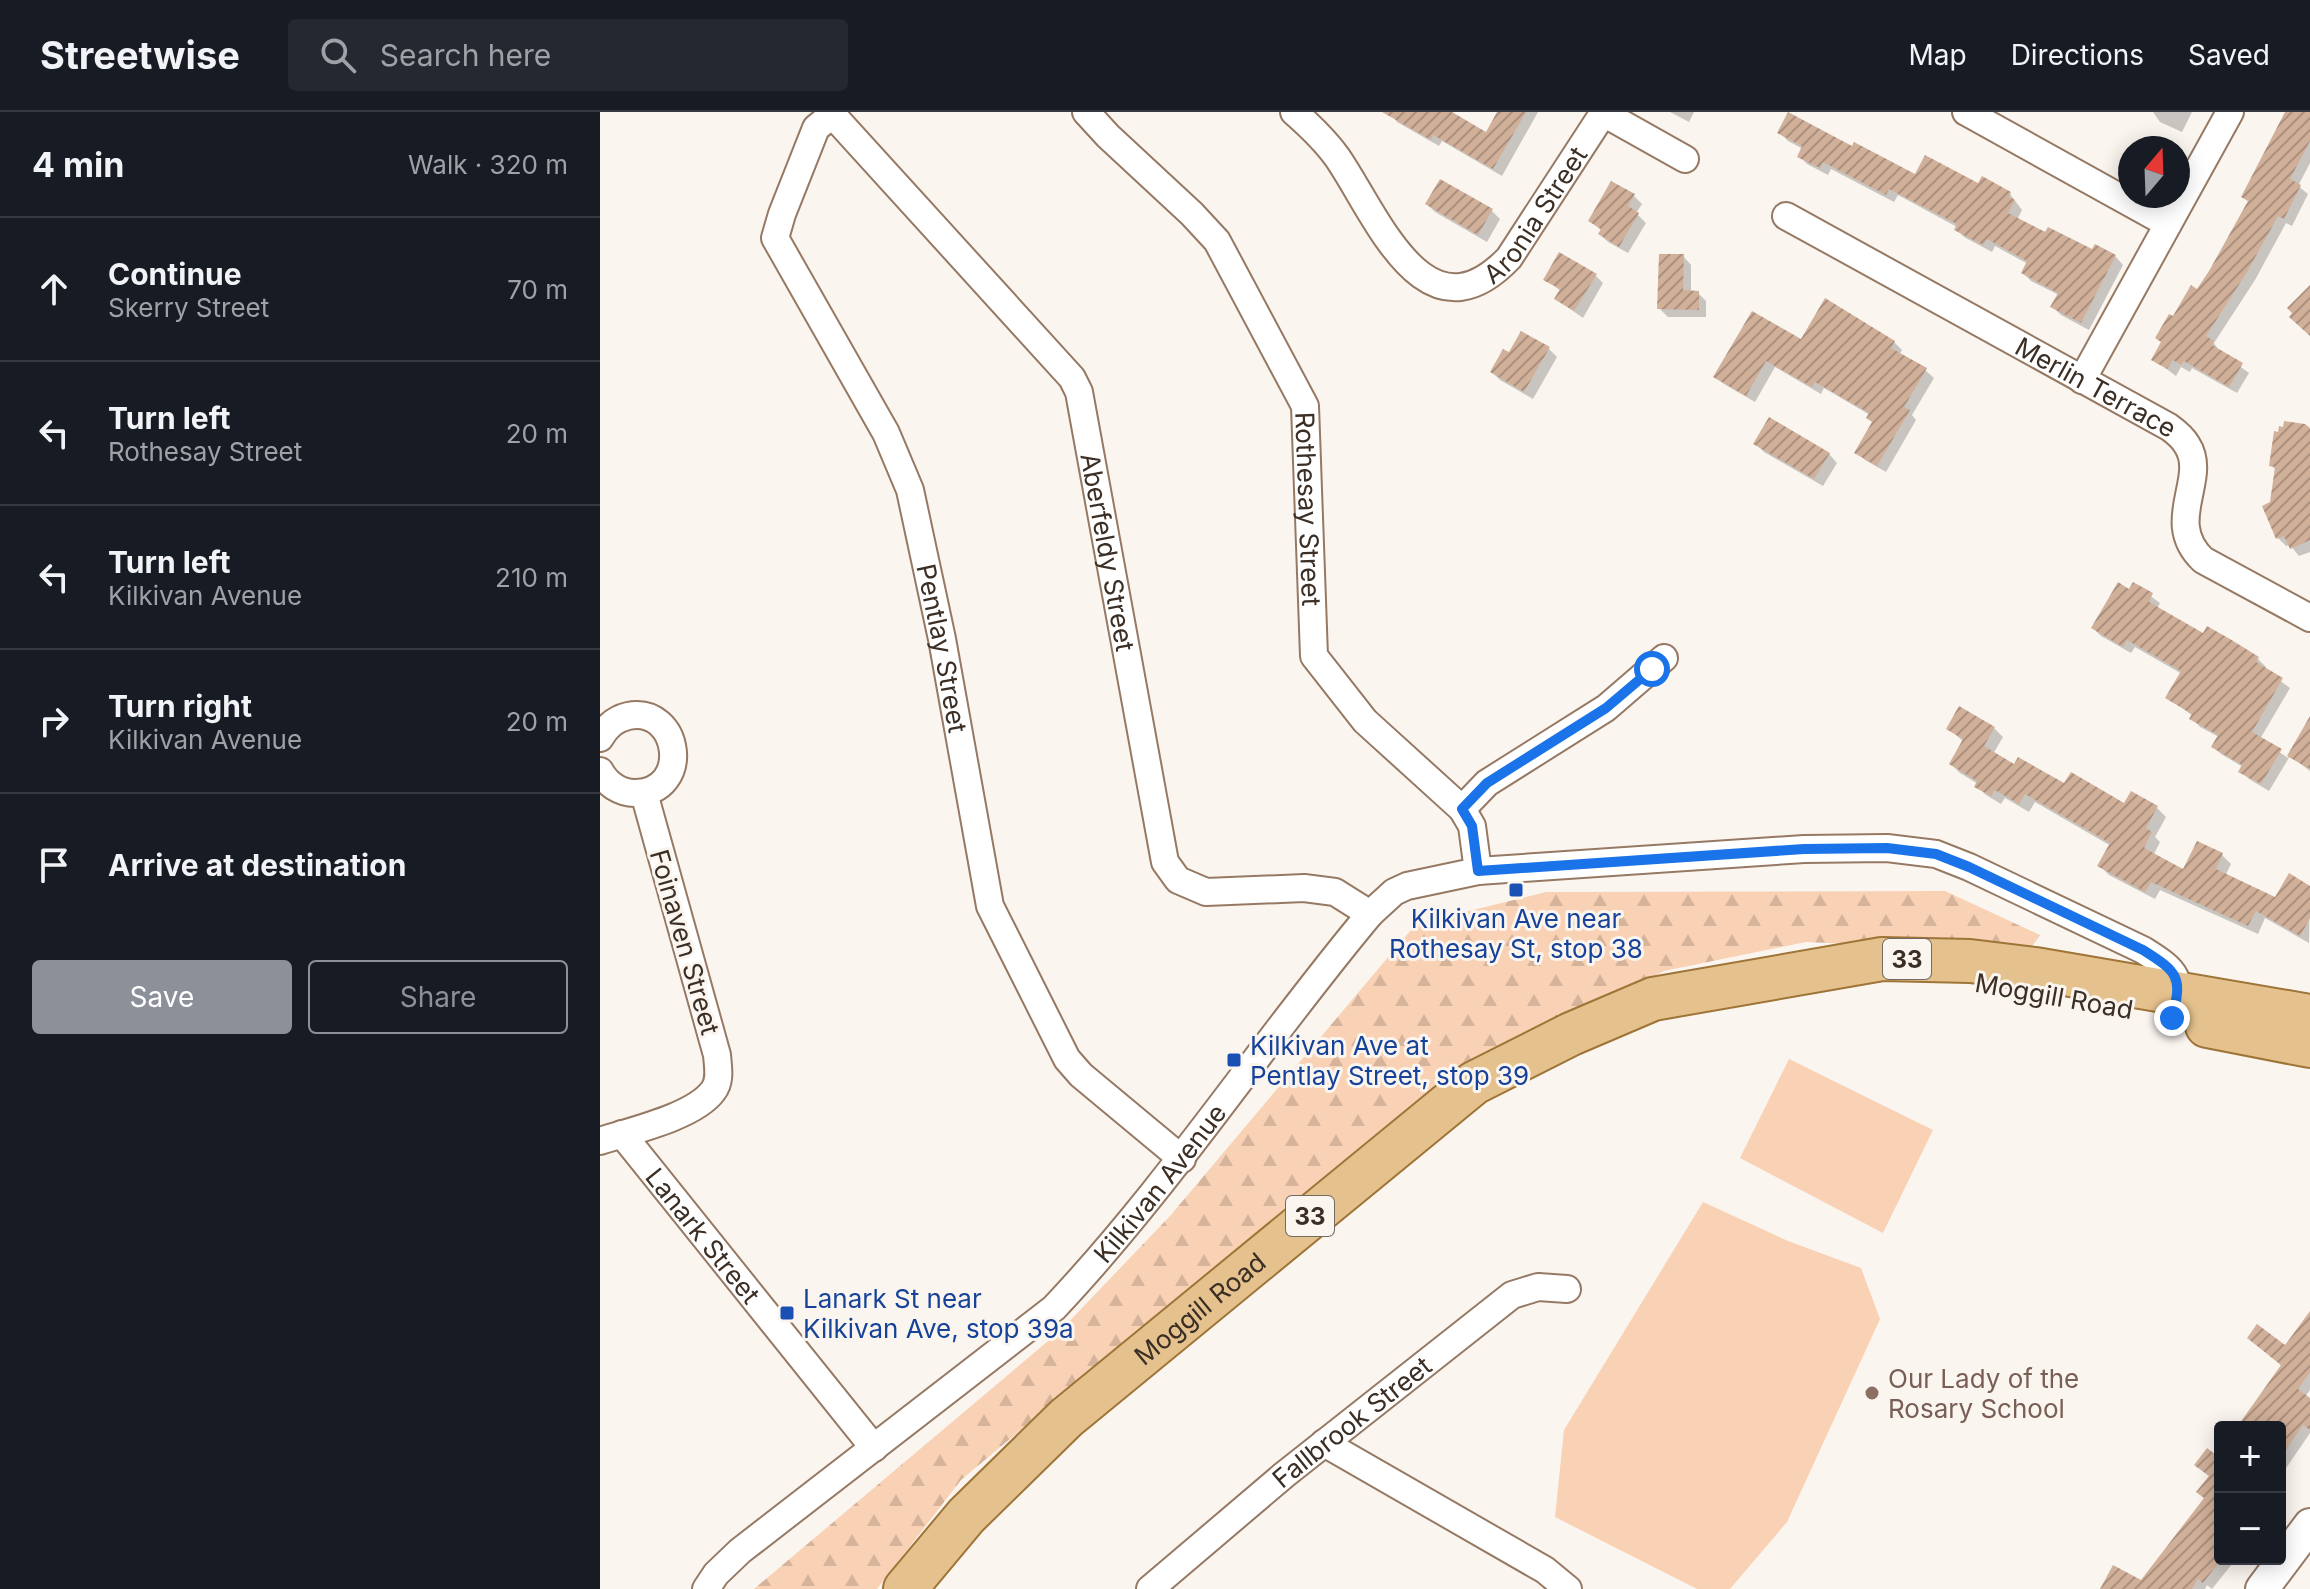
<!DOCTYPE html>
<html lang="en">
<head>
<meta charset="utf-8">
<style>
	:root { --surface:#171b24; --page:#242831; --text:#f1f3f6; --muted:#9ea1a6; --line:#363941; --accent:#8c9099 }
	body { margin:0; font-family:Inter,sans-serif; background:var(--page); color:var(--text) }
	.controls { position:absolute; right:24px; bottom:24px; display:grid; overflow:hidden; border-radius:8px; box-shadow:0 4px 20px #0003 }
	.controls button { width:72px; height:72px; display:grid; place-items:center; padding:0; border:0; border-bottom:2px solid var(--line); background:var(--surface); color:var(--text); font:40px sans-serif }
	.compass { position:absolute; left:1518px; top:24px; width:72px; height:72px; border-radius:50%; background:var(--surface); box-shadow:0 4px 20px #0003; rotate:19deg }
	.stop { position:absolute; width:24px; height:24px; margin:-18px; border:6px solid #1a73e8; border-radius:50%; background:#fff }
	.stop.end { background:#1a73e8; border-color:#fff; box-shadow:0 2px 8px #0008 }
	.list { margin:0; padding:0; list-style:none }
	h2 { display:flex; justify-content:space-between; align-items:center; height:104px; margin:0; padding:0 32px; font-size:34px }
	h2 small { font-size:26px; font-weight:400; color:var(--muted) }
	.list li { display:grid; grid-template-columns:52px 1fr auto; gap:24px; align-items:center; box-sizing:border-box; height:144px; padding:0 32px; border-top:2px solid var(--line) }
	.list b { display:block; font-size:30px; white-space:nowrap }
	.list p { margin:0; font-size:26px; white-space:nowrap; color:var(--muted) }
	.list em { font-size:26px; font-style:normal; color:var(--muted) }
	.actions { display:flex; gap:16px; padding:24px 32px }
	.actions a { flex:1; padding:18px 0; border:2px solid var(--accent); border-radius:8px; text-align:center; font-size:28px; color:var(--accent) }
	.actions .main { background:var(--accent); color:#fff }
	.icon { flex:none; width:44px; height:44px; fill:none; stroke:currentColor; stroke-width:2; stroke-linecap:round; stroke-linejoin:round }
	.map { position:relative; flex:none; width:1710px; height:1477px; overflow:hidden }
	header { display:flex; align-items:center; gap:48px; box-sizing:border-box; height:112px; padding:0 40px; background:var(--surface); border-bottom:2px solid var(--line) }
	header strong { font-size:38px }
	nav { display:flex; gap:44px; margin-inline-start:auto; font-size:28px }
	.search { width:560px; height:72px; background:var(--page); display:flex; align-items:center; gap:20px; box-sizing:border-box; padding:0 28px; border-radius:8px; color:var(--muted); font-size:30px }
	main { display:flex }
	aside { flex:1; background:var(--surface) }
	.map>svg:first-child { display:block }
</style>
</head>
<body>
<header>
<strong>Streetwise</strong>
<div class="search"><svg class="icon" aria-label="search" viewBox="0 0 24 24"><circle cx="10" cy="10" r="6"/><path d="M15 15l6 6"/></svg>Search here</div>
<nav><a>Map</a><a>Directions</a><a>Saved</a></nav>
</header>
<main>
<aside>
<h2>4 min<small>Walk · 320 m</small></h2>
<ul class="list">
<li><svg class="icon" aria-label="ahead" viewBox="0 0 24 24"><path d="M12 20V5M6 11l6-6 6 6"/></svg><div><b>Continue</b><p>Skerry Street</p></div><em>70 m</em></li>
<li><svg class="icon" aria-label="left" viewBox="0 0 24 24"><path d="M17 20v-9H6M10 6l-5 5 5 5"/></svg><div><b>Turn left</b><p>Rothesay Street</p></div><em>20 m</em></li>
<li><svg class="icon" aria-label="left" viewBox="0 0 24 24"><path d="M17 20v-9H6M10 6l-5 5 5 5"/></svg><div><b>Turn left</b><p>Kilkivan Avenue</p></div><em>210 m</em></li>
<li><svg class="icon" aria-label="right" viewBox="0 0 24 24"><path d="M7 20v-9h11M14 6l5 5-5 5"/></svg><div><b>Turn right</b><p>Kilkivan Avenue</p></div><em>20 m</em></li>
<li><svg class="icon" aria-label="arrive" viewBox="0 0 24 24"><path d="M6 21V4h12l-3 4 3 4H6"/></svg><div><b>Arrive at destination</b></div></li>
</ul>
<div class="actions"><a class="main">Save</a><a>Share</a></div>
</aside>
<div class="map">
<svg width="1710" height="1477" viewBox="0 0 1710 1477">
	<defs>
		<pattern id="forest-firs" width="22" height="20" patternUnits="userSpaceOnUse" patternTransform="scale(2)"><rect width="22" height="20" fill="#f9d1b4"/><path d="M5 1l3.5 6h-7zM16 11l3.5 6h-7z" fill="#d6b49b"/></pattern>
		<pattern id="building-hatch" width="6" height="6" patternUnits="userSpaceOnUse" patternTransform="scale(2)"><rect width="6" height="6" fill="#d1b09a"/><path d="M-1 1l2-2M0 6l6-6M5 7l2-2" fill="none" stroke="#ab907d"/></pattern>
	</defs>
	<rect width="100%" height="100%" fill="#fbf5f0"/>
	<g fill="#f9d1b4">
		<path d="M 1189,947 L 1333,1018 L 1283,1121 L 1140,1046 Z"/>
		<path d="M 1103,1090 L 1188,1129 L 1261,1156 L 1280,1207 L 1187,1410 L 1130,1477 L 1097,1477 L 955,1405 L 964,1318 Z"/>
	</g>
	<path fill="url(#forest-firs)" d="M 1345,779 L 1440,823 L 1428,840 L 1206,830 L 1064,859 L 873,948 L 617,1153 L 361,1368 L 277,1477 L 154,1477 L 460,1219 L 570,1104 L 816,812 L 946,780 Z"/>
	<g fill="#0003">
		<path d="M 790,0 L 848,0 L 887,22 L 899,0 L 938,0 L 902,64 L 842,29 L 839,34 L 797,10 Z"/>
		<path d="M 1070,0 L 1094,0 L 1089,10 Z"/>
		<path d="M 1553,0 L 1592,0 L 1582,20 L 1560,10 Z"/>
		<path d="M 1688,0 L 1710,0 L 1710,51 L 1698,74 L 1708,82 L 1692,114 L 1686,111 L 1655,168 L 1614,231 L 1620,240 L 1649,261 L 1637,281 L 1592,256 L 1590,260 L 1581,255 L 1576,264 L 1553,247 L 1573,207 L 1597,180 L 1650,91 L 1644,85 Z"/>
		<path d="M 1180,21 L 1253,37 L 1316,64 L 1379,73 L 1410,82 L 1422,98 L 1417,108 L 1493,140 L 1515,144 L 1523,153 L 1489,218 L 1461,203 L 1453,195 L 1459,183 L 1431,169 L 1423,161 L 1428,152 L 1395,134 L 1392,140 L 1364,125 L 1356,117 L 1357,115 L 1298,83 L 1294,90 L 1231,57 L 1228,63 L 1207,52 L 1199,44 L 1203,37 L 1188,29 Z"/>
		<path d="M 840,69 L 892,99 L 900,107 L 887,130 L 835,100 L 827,92 Z"/>
		<path d="M 1034,84 L 1042,92 L 1036,101 L 1046,111 L 1028,141 L 1008,130 L 1000,122 L 1002,119 L 990,109 Z"/>
		<path d="M 1083,144 L 1091,153 L 1091,181 L 1098,181 L 1106,189 L 1106,205 L 1068,205 L 1059,196 Z"/>
		<path d="M 995,163 L 1003,171 L 983,206 L 956,187 L 961,179 L 945,167 Z"/>
		<path d="M 1201,230 L 1294,230 L 1302,238 L 1299,243 L 1325,258 L 1334,266 L 1312,303 L 1316,308 L 1286,360 L 1265,348 L 1257,340 L 1274,311 L 1270,303 L 1224,276 L 1221,282 L 1175,255 L 1155,290 L 1124,272 L 1116,264 Z"/>
		<path d="M 949,237 L 957,245 L 933,287 L 900,268 L 892,260 L 909,243 Z"/>
		<path d="M 1710,319 L 1710,440 L 1699,444 L 1690,433 L 1686,434 L 1678,426 L 1672,392 L 1677,359 L 1672,354 Z"/>
		<path d="M 1156,332 L 1229,342 L 1237,351 L 1223,374 L 1164,340 Z"/>
		<path d="M 1534,472 L 1560,491 L 1557,497 L 1604,524 L 1657,546 L 1666,555 L 1664,557 L 1690,576 L 1660,627 L 1688,646 L 1710,608 L 1710,659 L 1690,644 L 1669,679 L 1649,667 L 1641,659 L 1643,655 L 1621,642 L 1613,634 L 1619,625 L 1600,615 L 1592,606 L 1593,604 L 1568,586 L 1582,562 L 1535,535 L 1531,541 L 1501,524 L 1493,516 Z"/>
		<path d="M 1394,616 L 1403,625 L 1393,642 L 1415,655 L 1525,694 L 1532,682 L 1557,696 L 1566,705 L 1555,725 L 1560,730 L 1553,744 L 1584,760 L 1598,731 L 1622,743 L 1631,752 L 1625,764 L 1676,788 L 1710,775 L 1709,831 L 1665,806 L 1658,822 L 1560,778 L 1555,787 L 1509,763 L 1500,754 L 1511,734 L 1435,690 L 1429,700 L 1405,686 L 1401,692 L 1386,683 L 1377,674 L 1378,672 L 1360,661 L 1351,652 L 1364,630 L 1349,617 Z"/>
		<path d="M 1710,1207 L 1710,1278 L 1705,1285 L 1710,1288 L 1710,1321 L 1680,1365 L 1680,1315 L 1639,1315 L 1682,1254 L 1649,1226 L 1685,1235 Z"/>
		<path d="M 1620,1343 L 1620,1447 L 1636,1447 L 1612,1477 L 1607,1473 L 1605,1477 L 1513,1477 L 1541,1470 L 1606,1387 L 1611,1365 Z"/>
	</g>
	<g fill="url(#building-hatch)">
		<path d="M 782,0 L 852,0 L 886,20 L 897,0 L 926,0 L 893,57 L 833,23 L 831,28 Z"/>
		<path d="M 1188,0 L 1252,34 L 1254,30 L 1315,62 L 1325,43 L 1378,71 L 1382,64 L 1411,80 L 1409,85 L 1415,88 L 1408,101 L 1445,120 L 1448,115 L 1492,137 L 1495,132 L 1516,143 L 1481,211 L 1450,195 L 1458,181 L 1421,161 L 1427,149 L 1387,127 L 1383,133 L 1354,118 L 1357,112 L 1289,77 L 1286,83 L 1223,50 L 1220,56 L 1197,45 L 1202,34 L 1177,21 Z"/>
		<path d="M 1685,0 L 1710,0 L 1710,29 L 1690,67 L 1701,73 L 1684,107 L 1678,104 L 1647,160 L 1606,224 L 1614,229 L 1612,233 L 1643,251 L 1629,275 L 1584,249 L 1581,253 L 1573,248 L 1567,257 L 1551,248 L 1561,230 L 1555,226 L 1569,202 L 1573,204 L 1591,173 L 1597,177 L 1609,159 L 1648,89 L 1641,85 Z"/>
		<path d="M 840,67 L 893,97 L 878,123 L 825,92 Z"/>
		<path d="M 1011,69 L 1035,82 L 1028,94 L 1039,101 L 1019,135 L 998,122 L 1001,117 L 988,109 Z"/>
		<path d="M 959,140 L 997,162 L 974,199 L 954,187 L 960,177 L 943,168 Z"/>
		<path d="M 1059,142 L 1084,142 L 1083,178 L 1099,179 L 1099,198 L 1057,197 Z"/>
		<path d="M 1710,173 L 1710,224 L 1689,205 L 1692,201 L 1687,196 Z"/>
		<path d="M 1225,186 L 1295,229 L 1291,236 L 1327,256 L 1304,295 L 1310,298 L 1277,354 L 1254,341 L 1272,310 L 1266,306 L 1269,301 L 1215,270 L 1212,275 L 1166,249 L 1146,284 L 1113,265 L 1152,199 L 1201,227 Z"/>
		<path d="M 921,219 L 950,235 L 924,280 L 890,260 L 903,237 L 909,240 Z"/>
		<path d="M 1169,305 L 1230,341 L 1214,367 L 1153,332 Z"/>
		<path d="M 1684,309 L 1705,312 L 1710,316 L 1710,428 L 1690,437 L 1684,424 L 1676,427 L 1662,394 L 1670,390 L 1675,355 L 1669,354 L 1674,319 L 1678,320 L 1679,314 L 1683,315 Z"/>
		<path d="M 1518,470 L 1529,477 L 1533,470 L 1553,481 L 1549,490 L 1603,521 L 1607,514 L 1630,527 L 1659,545 L 1656,550 L 1683,566 L 1652,620 L 1682,637 L 1661,672 L 1638,660 L 1642,653 L 1611,635 L 1618,623 L 1589,607 L 1592,602 L 1565,586 L 1581,559 L 1527,528 L 1523,535 L 1491,516 Z"/>
		<path d="M 1359,594 L 1395,615 L 1384,634 L 1414,652 L 1418,645 L 1464,671 L 1471,660 L 1524,691 L 1531,679 L 1558,694 L 1546,716 L 1552,720 L 1544,736 L 1583,757 L 1597,729 L 1623,741 L 1616,757 L 1675,785 L 1689,761 L 1710,774 L 1710,806 L 1700,824 L 1656,799 L 1648,814 L 1551,770 L 1545,780 L 1497,754 L 1510,731 L 1425,682 L 1419,692 L 1395,678 L 1391,684 L 1374,675 L 1377,669 L 1349,652 L 1363,627 L 1346,617 Z"/>
		<path d="M 1710,604 L 1710,657 L 1687,644 Z"/>
		<path d="M 1710,1199 L 1710,1260 L 1698,1277 L 1710,1286 L 1710,1318 L 1703,1313 L 1680,1346 L 1680,1315 L 1637,1315 L 1681,1253 L 1647,1226 L 1657,1212 L 1685,1233 Z"/>
		<path d="M 1607,1336 L 1620,1346 L 1620,1449 L 1603,1471 L 1598,1467 L 1592,1477 L 1500,1477 L 1513,1453 L 1541,1468 L 1604,1386 L 1596,1380 L 1609,1364 L 1594,1353 Z"/>
	</g>
	<g fill="none" stroke-linecap="round" stroke-linejoin="round">
		<g stroke="#967963" stroke-width="30">
			<g id="minor">
				<path id="s1" d="M 230,0 L 472,266 L 479,280 L 565,750 L 578,768 L 606,780 L 704,776 L 735,780 L 770,802"/>
				<path id="s2" d="M 486,0 L 508,24 L 592,102 L 617,129 L 705,294 L 714,544 L 765,609 L 862,697 L 872,714 L 878,759"/>
				<path id="s3" d="M 694,0 C 710,14 724,27 737,45 C 776,101 825,234 909,146 L 1004,0"/>
				<path d="M 1366,0 L 1568,112"/>
				<path d="M 1003,1 L 1085,47"/>
				<path id="s4" d="M 232,3 L 216,16 L 182,102 L 175,126 L 286,321 L 310,378 L 342,527 L 390,794 L 467,947 L 481,963 L 582,1047"/>
				<path id="s5" d="M 1186,104 L 1569,315 C 1576,320 1583,326 1587,333 C 1609,367 1562,409 1603,448 L 1710,506"/>
				<path d="M 1482,268 L 1630,0"/>
				<path d="M 0,626 C 7,614 15,607 28,604 C 80,593 93,680 35,681 C 20,681 7,672 0,659"/>
				<path d="M 862,697 L 887,671 L 1006,596 L 1064,546"/>
				<path id="s6" d="M 22,1022 L 274,1336"/>
				<path d="M 0,1029 C 30,1019 94,1005 113,979 C 121,969 118,955 117,943 L 44,681"/>
				<path d="M 724,1331 L 945,1458 L 968,1477"/>
				<path id="s7" d="M 106,1477 L 116,1462 L 140,1439 L 454,1196 C 570,1073 662,931 770,802 L 794,780 L 807,774 L 878,759 L 1204,737 L 1287,736 L 1336,742 L 1369,755 L 1543,838 C 1578,860 1583,865 1572,906"/>
				<path id="s8" d="M 550,1477 L 684,1363 L 912,1183 L 938,1175 L 967,1177"/>
			</g>
		</g>
		<g stroke="#967963" stroke-width="36">
			<path id="tertiary" d="M 1662,1477 L 1710,1413"/>
		</g>
		<g stroke="#9e7437" stroke-width="46">
			<g id="primary">
				<path d="M 1607,914 L 1710,934"/>
				<path id="s9" d="M 305,1477 L 366,1404 L 466,1306 L 874,971 L 971,922 L 1053,887 L 1282,847 L 1370,849 L 1435,857 L 1710,904"/>
			</g>
		</g>
		<use href="#minor" stroke="#fff" stroke-width="26"/>
		<use href="#tertiary" stroke="#fff" stroke-width="32"/>
		<use href="#primary" stroke="#e5c28d" stroke-width="42"/>
	</g>
	<g fill="none" stroke-linecap="round" stroke-linejoin="round">
		<path stroke="#1a73e8" stroke-width="10" d="M 1052,557 L 1006,596 L 887,671 L 862,697 L 872,714 L 878,759 L 1204,737 L 1287,736 L 1336,742 L 1369,755 L 1543,838 C 1578,860 1583,865 1572,906"/>
	</g>
	<g fill="#1a4fb4" stroke="#fbf5f0" stroke-width="3">
		<rect x="908" y="770" width="16" height="16" rx="4"/>
		<rect x="626" y="940" width="16" height="16" rx="4"/>
		<rect x="179" y="1193" width="16" height="16" rx="4"/>
	</g>
	<circle fill="#8d6e63" stroke="#fbf5f0" stroke-width="3" cx="1272" cy="1281" r="8"/>
	<g text-anchor="middle" dominant-baseline="central" stroke-width="6" stroke-linejoin="round" paint-order="stroke">
		<g fill="#fbf5f0" stroke="#756a62" stroke-width="2">
			<rect x="1283" y="827" width="48" height="40" rx="6"/>
			<rect x="686" y="1084" width="48" height="40" rx="6"/>
		</g>
		<g font-size="24" font-weight="bold" fill="#3b2e25">
			<text x="1307" y="847">33</text>
			<text x="710" y="1104">33</text>
		</g>
		<g font-size="26" fill="#3b2e25" stroke="#fbf5f0">
			<text stroke="none"><textPath href="#s3" startOffset="358">Aronia Street</textPath></text>
			<text stroke="none"><textPath href="#s5" startOffset="354">Merlin Terrace</textPath></text>
			<text stroke="none"><textPath href="#s2" startOffset="474">Rothesay Street</textPath></text>
			<text stroke="none"><textPath href="#s1" startOffset="538">Aberfeldy Street</textPath></text>
			<text stroke="none"><textPath href="#s4" startOffset="586">Pentlay Street</textPath></text>
			<text transform="translate(85 830) rotate(74)">Foinaven Street</text>
			<text transform="translate(1454 884) rotate(10)">Moggill Road</text>
			<text stroke="none"><textPath href="#s7" startOffset="612">Kilkivan Avenue</textPath></text>
			<text stroke="none"><textPath href="#s6" startOffset="130">Lanark Street</textPath></text>
			<text stroke="none"><textPath href="#s9" startOffset="408">Moggill Road</textPath></text>
			<text stroke="none"><textPath href="#s8" startOffset="262">Fallbrook Street</textPath></text>
		</g>
		<g font-size="26" fill="#164399" stroke="#fbf5f0" text-anchor="start">
			<text x="916" y="806" text-anchor="middle">Kilkivan Ave near<tspan x="916" dy="30">Rothesay St, stop 38</tspan></text>
			<text x="650" y="933">Kilkivan Ave at<tspan x="650" dy="30">Pentlay Street, stop 39</tspan></text>
			<text x="203" y="1186">Lanark St near<tspan x="203" dy="30">Kilkivan Ave, stop 39a</tspan></text>
		</g>
		<g font-size="26" fill="#785e54" stroke="#fbf5f0" text-anchor="start">
			<text x="1288" y="1266">Our Lady of the<tspan x="1288" dy="30">Rosary School</tspan></text>
		</g>
	</g>
</svg>
<div class="controls">
<button>+</button>
<button>−</button>
</div>
<svg class="compass" viewBox="-18 -18 36 36"><path d="M0-13l5 13h-10z" fill="#e53935"/><path d="M0 13l5-13h-10z" fill="#9ea1a6"/></svg>
<div class="stop" style="left:1052px;top:557px"></div>
<div class="stop end" style="left:1572px;top:906px"></div>
</div>
</main>
</body>
</html>
